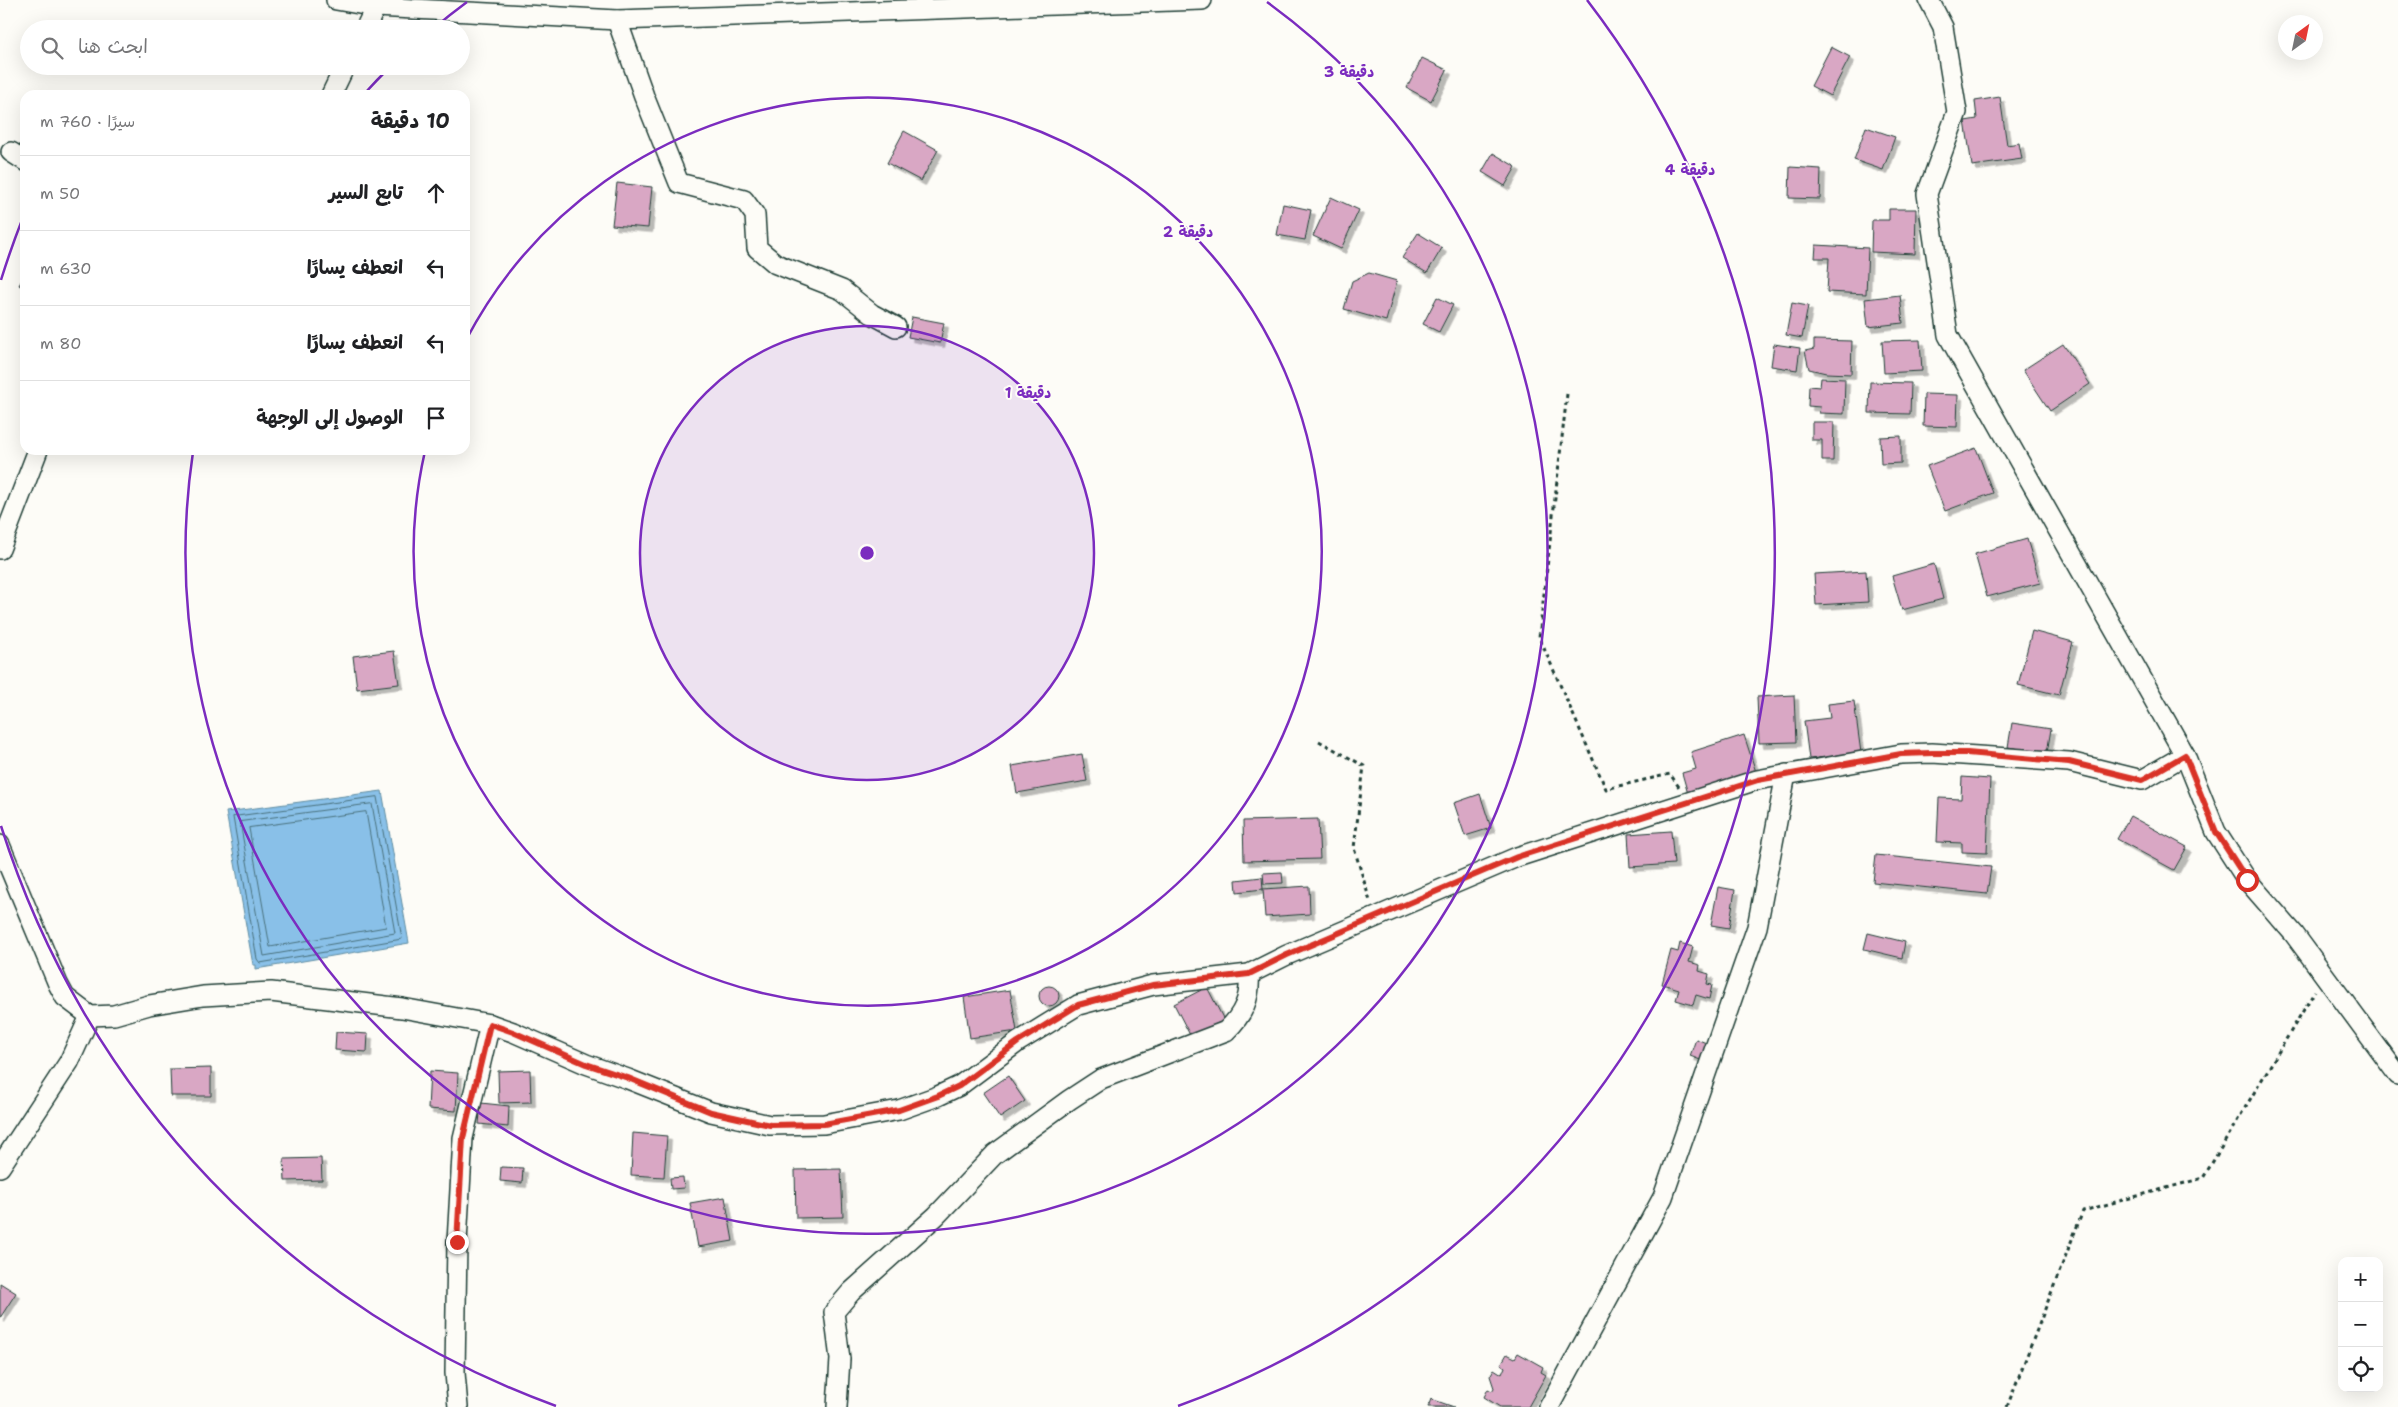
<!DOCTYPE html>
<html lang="ar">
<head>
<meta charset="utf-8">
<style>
	:root { --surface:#fff; --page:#f6f6f6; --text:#202124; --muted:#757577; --line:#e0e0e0 }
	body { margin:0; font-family:"Shantell Sans","Playpen Sans Arabic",sans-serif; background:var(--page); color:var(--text); direction:rtl }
	.controls { position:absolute; right:15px; bottom:15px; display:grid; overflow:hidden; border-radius:10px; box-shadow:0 5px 20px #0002 }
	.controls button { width:45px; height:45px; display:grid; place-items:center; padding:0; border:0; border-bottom:1px solid var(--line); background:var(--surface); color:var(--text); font:25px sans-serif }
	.compass { position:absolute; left:2278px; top:15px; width:45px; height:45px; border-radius:50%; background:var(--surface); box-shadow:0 5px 20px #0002; rotate:33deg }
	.stop { position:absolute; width:15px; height:15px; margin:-11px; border:4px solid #d93025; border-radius:50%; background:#fff }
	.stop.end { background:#d93025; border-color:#fff; box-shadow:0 1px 5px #0008 }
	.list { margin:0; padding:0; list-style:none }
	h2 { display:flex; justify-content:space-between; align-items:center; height:65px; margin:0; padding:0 20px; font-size:21px }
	h2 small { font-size:16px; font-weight:400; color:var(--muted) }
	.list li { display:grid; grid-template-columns:32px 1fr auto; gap:15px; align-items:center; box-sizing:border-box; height:75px; padding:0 20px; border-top:1px solid var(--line) }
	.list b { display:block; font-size:19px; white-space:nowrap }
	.list em { font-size:16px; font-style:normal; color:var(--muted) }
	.icon { flex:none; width:28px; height:28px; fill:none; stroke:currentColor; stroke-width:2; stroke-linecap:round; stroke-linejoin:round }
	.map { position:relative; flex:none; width:2398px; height:1407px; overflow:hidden; direction:ltr }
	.search { position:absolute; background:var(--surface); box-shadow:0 5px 20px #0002; left:20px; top:20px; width:450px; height:55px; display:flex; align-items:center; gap:12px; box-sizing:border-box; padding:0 18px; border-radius:28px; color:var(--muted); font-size:19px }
	.panel { position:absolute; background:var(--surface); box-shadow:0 5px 20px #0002; left:20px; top:90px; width:450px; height:365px; border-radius:15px; direction:rtl }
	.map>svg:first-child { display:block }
</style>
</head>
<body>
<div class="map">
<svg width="2398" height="1407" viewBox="0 0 2398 1407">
	<defs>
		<filter id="shadow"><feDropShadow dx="4.5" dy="4.5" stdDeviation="0" flood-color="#0004"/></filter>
	</defs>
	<rect width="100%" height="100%" fill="#fdfcf7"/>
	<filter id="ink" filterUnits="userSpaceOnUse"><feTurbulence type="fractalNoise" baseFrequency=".02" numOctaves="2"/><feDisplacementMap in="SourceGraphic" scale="10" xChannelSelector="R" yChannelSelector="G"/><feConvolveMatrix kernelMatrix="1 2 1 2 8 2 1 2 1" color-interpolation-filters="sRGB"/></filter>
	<g filter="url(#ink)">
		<path fill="#89c0e8" stroke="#5f8ca0" d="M 382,791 L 409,943 L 256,969 L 256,965 L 253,965 L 226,812 Z"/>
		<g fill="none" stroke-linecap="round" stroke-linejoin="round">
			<g stroke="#49717c" stroke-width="1">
				<path d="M 377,797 L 402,939 L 260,963 L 257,959 L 233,817 Z"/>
				<path d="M 372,804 L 395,933 L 264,956 L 240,822 Z"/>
				<path d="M 366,812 L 386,927 L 270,947 L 249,828 Z"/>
			</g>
		</g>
		<g fill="#d9a7c4" stroke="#1f3d34" filter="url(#shadow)">
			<path d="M 1831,47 L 1850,57 L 1830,96 L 1811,86 Z"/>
			<path d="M 1422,58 L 1447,70 L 1431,101 L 1407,88 Z"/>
			<path d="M 2000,97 L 2007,145 L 2019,143 L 2022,159 L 1972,166 L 1965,121 L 1977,119 L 1975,101 Z"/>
			<path d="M 1866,127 L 1895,137 L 1883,170 L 1854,160 Z"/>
			<path d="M 904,131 L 938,150 L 921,181 L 887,163 Z"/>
			<path d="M 1493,153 L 1516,167 L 1505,186 L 1482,172 Z"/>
			<path d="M 1790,167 L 1821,169 L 1820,199 L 1789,198 Z"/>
			<path d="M 617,183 L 652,187 L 648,228 L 612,225 Z"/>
			<path d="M 1331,197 L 1359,210 L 1341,249 L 1313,236 Z"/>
			<path d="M 1283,204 L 1311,210 L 1305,240 L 1277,235 Z"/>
			<path d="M 1889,209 L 1916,209 L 1915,254 L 1871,252 L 1872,220 L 1889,220 Z"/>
			<path d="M 1418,233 L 1442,248 L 1427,273 L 1402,258 Z"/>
			<path d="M 1816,245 L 1868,248 L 1866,294 L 1827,292 L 1829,258 L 1815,258 Z"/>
			<path d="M 1369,273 L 1397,281 L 1386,321 L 1344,309 L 1352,281 Z"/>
			<path d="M 25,275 L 25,289 L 19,285 Z"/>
			<path d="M 1900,295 L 1903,323 L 1868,327 L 1865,299 Z"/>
			<path d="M 1437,297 L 1453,305 L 1439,332 L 1423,324 Z"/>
			<path d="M 1792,303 L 1808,306 L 1802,338 L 1786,335 Z"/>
			<path d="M 912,317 L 944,323 L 940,343 L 908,337 Z"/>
			<path d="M 1814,340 L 1852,341 L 1851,374 L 1826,373 L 1809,369 L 1805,351 L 1814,349 Z"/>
			<path d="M 1920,340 L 1922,371 L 1884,373 L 1882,341 Z"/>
			<path d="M 1774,344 L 1800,348 L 1797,370 L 1771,366 Z"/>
			<path d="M 2063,344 L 2090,384 L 2050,411 L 2023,370 Z"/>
			<path d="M 1821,378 L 1845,379 L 1844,414 L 1819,413 L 1820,407 L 1808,406 L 1809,386 L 1820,387 Z"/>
			<path d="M 1870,382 L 1911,383 L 1910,414 L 1869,413 Z"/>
			<path d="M 1924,394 L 1958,395 L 1957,427 L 1923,426 Z"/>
			<path d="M 1812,422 L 1834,422 L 1833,461 L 1822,461 L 1822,440 L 1812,440 Z"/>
			<path d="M 1901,436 L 1901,463 L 1881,464 L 1880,437 Z"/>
			<path d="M 1976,448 L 1993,493 L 1945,511 L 1927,466 Z"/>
			<path d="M 2027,539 L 2040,583 L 1987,597 L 1975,554 Z"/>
			<path d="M 1934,564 L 1943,599 L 1902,610 L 1892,576 Z"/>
			<path d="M 1866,571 L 1868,602 L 1816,605 L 1814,574 Z"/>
			<path d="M 2032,631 L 2073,642 L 2059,695 L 2018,685 Z"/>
			<path d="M 394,651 L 399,684 L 357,689 L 353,656 Z"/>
			<path d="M 1794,695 L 1796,742 L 1759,743 L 1757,697 Z"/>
			<path d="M 1854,701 L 1861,753 L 1809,759 L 1804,721 L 1830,718 L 1828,704 Z"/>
			<path d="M 2012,723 L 2051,729 L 2047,753 L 2008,747 Z"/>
			<path d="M 1744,735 L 1756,772 L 1688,794 L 1682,773 L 1696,769 L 1691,752 Z"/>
			<path d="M 1082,754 L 1087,781 L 1017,793 L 1012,766 Z"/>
			<path d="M 1962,777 L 1990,779 L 1987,853 L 1962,852 L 1962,843 L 1937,842 L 1939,798 L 1961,799 Z"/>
			<path d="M 1480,794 L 1491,828 L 1465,836 L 1454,803 Z"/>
			<path d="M 2130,816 L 2187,847 L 2174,870 L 2117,839 Z"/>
			<path d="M 1318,819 L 1320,859 L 1244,861 L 1243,821 Z"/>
			<path d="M 1671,831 L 1674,864 L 1630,867 L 1628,834 Z"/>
			<path d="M 1876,855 L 1991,867 L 1987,894 L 1873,882 Z"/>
			<path d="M 1282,872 L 1283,883 L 1264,884 L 1263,873 Z"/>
			<path d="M 1262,877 L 1263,889 L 1237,892 L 1236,880 Z"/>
			<path d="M 1309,886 L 1310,914 L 1265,917 L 1263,889 Z"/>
			<path d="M 1718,887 L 1735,890 L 1729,928 L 1711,925 Z"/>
			<path d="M 1868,933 L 1905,942 L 1902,958 L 1864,949 Z"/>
			<path d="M 1680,943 L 1693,947 L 1689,962 L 1700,965 L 1699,971 L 1709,974 L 1707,984 L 1712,985 L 1709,999 L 1696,995 L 1693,1005 L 1676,1000 L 1679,989 L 1662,984 L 1671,950 L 1678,952 Z"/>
			<circle cx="1049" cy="996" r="10"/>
			<path d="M 1207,987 L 1224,1020 L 1191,1037 L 1174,1004 Z"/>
			<path d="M 1010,990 L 1017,1031 L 970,1038 L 964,997 Z"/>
			<path d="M 336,1032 L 368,1034 L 367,1052 L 335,1050 Z"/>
			<path d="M 1696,1039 L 1709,1044 L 1703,1061 L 1690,1056 Z"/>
			<path d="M 211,1068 L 211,1096 L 171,1096 L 170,1069 Z"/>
			<path d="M 530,1070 L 531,1102 L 499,1103 L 498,1071 Z"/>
			<path d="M 430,1071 L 458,1073 L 456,1111 L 428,1109 Z"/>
			<path d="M 1008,1076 L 1025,1101 L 1000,1118 L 983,1093 Z"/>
			<path d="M 481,1103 L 509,1106 L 508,1127 L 479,1124 Z"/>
			<path d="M 633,1133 L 667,1136 L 664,1177 L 631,1175 Z"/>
			<path d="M 321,1158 L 322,1180 L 285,1181 L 284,1159 Z"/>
			<path d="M 501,1167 L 523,1168 L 522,1183 L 500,1181 Z"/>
			<path d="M 841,1169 L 843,1217 L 796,1218 L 795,1170 Z"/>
			<path d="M 683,1177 L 684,1188 L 671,1189 L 670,1178 Z"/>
			<path d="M 725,1197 L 733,1241 L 698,1247 L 690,1203 Z"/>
			<path d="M 0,1283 L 16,1293 L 0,1318 Z"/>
			<path d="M 1518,1353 L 1543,1367 L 1541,1372 L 1546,1375 L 1528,1407 L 1500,1407 L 1484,1397 L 1488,1389 L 1492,1391 L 1494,1388 L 1490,1376 L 1494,1369 L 1502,1374 L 1505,1367 L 1501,1364 L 1507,1354 L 1515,1358 Z"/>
			<path d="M 1431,1399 L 1454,1407 L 1428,1407 Z"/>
		</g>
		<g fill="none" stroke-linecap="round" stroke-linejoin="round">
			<g stroke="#1f3d34" stroke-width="22">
				<g id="minor">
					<path d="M 336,0 L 376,7 L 617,20 L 1202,0"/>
					<path d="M 1929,0 L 1943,27 L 1957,112 L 1927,194 L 1948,335 L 2185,755"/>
					<path d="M 617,20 L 644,96 L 679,183 L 744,200 L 755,215 L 757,248 L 776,264 L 842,290 L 872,314 L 896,327"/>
					<path d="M 365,29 L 379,0"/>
					<path d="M 331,95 L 345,66"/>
					<path d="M 11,152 L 25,161"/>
					<path d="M 0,549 L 38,450"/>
					<path d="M 0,845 L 58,984 L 65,997 L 90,1016 L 114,1015 L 149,1005 L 203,996 L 271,992 L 402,1008 L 490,1024 L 513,1032 L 586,1064 L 628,1079 L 711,1112 L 770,1125 L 824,1124 L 899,1110 L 938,1096 L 959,1086 L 1018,1042 L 1078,1005 L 1153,985 L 1249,974 L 1287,955 L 1517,857 L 1757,780 L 1901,754 L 1932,753 L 2069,762 L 2142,780 L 2185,755 L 2216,832 L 2247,880 L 2294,934 L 2398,1075"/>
					<path d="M 0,1167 L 69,1062 L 90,1016"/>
					<path d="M 458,1407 L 455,1373 L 457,1242 L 463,1138 L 490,1024"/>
					<path d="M 837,1407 L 840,1359 L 834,1312 L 851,1292 L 936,1216 L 995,1154 L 1069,1100 L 1101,1079 L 1226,1031 C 1243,1015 1251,998 1249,974"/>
					<path d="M 1549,1407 L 1663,1197 L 1757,927 L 1786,774"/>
				</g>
			</g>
			<g stroke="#1f3d34" stroke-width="3" stroke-dasharray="4 4" stroke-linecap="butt">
				<path d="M 1567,394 L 1539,637 L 1606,789 L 1670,774 L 1679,787"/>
				<path d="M 1319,741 L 1364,766 L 1354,848 L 1370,901"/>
				<path d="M 2007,1407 L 2083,1211 L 2203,1178 L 2315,991"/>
			</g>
			<use href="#minor" stroke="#fdfcf7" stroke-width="19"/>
		</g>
	</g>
	<g fill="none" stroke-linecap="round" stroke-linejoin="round" filter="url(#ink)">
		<path stroke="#d93025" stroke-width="6" d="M 457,1242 L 463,1138 L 490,1024 L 513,1032 L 586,1064 L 628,1078 L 711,1112 L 770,1125 L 824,1124 L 899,1110 L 938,1096 L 959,1086 L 1018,1042 L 1078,1005 L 1153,985 L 1249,974 L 1287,955 L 1517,857 L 1758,780 L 1901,754 L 1932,753 L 1967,753 L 2069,762 L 2142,780 L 2185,755 L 2216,832 L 2247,880"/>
	</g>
	<circle cx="867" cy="553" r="227" fill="#7b2cbf" fill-opacity=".12"/>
	<g fill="none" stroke="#7b2cbf" stroke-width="2.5">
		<circle cx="867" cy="553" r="227"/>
		<path d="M466 340A454 454 0 1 1 425 451"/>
		<path d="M365 93A681 681 0 0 1 390 67M434 28A681 681 0 0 1 467 2M1267 2A681 681 0 1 1 193 452"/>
		<path d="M556 1406A908 908 0 0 1 1 826M1 280A908 908 0 0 1 22 220M1587 0A908 908 0 0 1 1178 1406"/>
	</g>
	<circle cx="867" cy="553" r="8" fill="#7b2cbf" stroke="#fdfcf7" stroke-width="2.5"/>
	<g font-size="15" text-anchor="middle" font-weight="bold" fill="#7b2cbf" stroke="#fdfcf7" stroke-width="4" stroke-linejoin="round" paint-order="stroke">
		<text x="1349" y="77">3 دقيقة</text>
		<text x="1690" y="175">4 دقيقة</text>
		<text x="1188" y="237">2 دقيقة</text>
		<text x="1028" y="398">1 دقيقة</text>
	</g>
</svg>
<div class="controls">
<button>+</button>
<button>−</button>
<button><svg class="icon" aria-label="locate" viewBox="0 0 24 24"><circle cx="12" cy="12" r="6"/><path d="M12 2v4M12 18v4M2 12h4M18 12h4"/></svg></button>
</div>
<svg class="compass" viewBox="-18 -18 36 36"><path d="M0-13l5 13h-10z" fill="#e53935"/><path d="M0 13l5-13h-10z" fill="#757577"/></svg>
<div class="stop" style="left:2247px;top:880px"></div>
<div class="stop end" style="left:457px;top:1242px"></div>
<div class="search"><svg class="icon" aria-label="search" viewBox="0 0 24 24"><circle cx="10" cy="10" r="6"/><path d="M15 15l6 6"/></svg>ابحث هنا</div>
<section class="panel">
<h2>10 دقيقة<small>سيرًا · 760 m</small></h2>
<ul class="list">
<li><svg class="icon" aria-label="ahead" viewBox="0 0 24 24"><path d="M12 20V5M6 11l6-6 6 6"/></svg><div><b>تابع السير</b></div><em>50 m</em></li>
<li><svg class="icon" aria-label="left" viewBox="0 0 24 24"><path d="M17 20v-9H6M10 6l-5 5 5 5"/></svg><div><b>انعطف يسارًا</b></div><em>630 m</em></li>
<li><svg class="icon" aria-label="left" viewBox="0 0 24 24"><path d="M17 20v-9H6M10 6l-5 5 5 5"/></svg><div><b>انعطف يسارًا</b></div><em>80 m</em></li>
<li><svg class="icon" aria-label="arrive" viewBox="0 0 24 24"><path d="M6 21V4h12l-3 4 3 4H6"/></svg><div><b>الوصول إلى الوجهة</b></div></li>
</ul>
</section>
</div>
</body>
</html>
